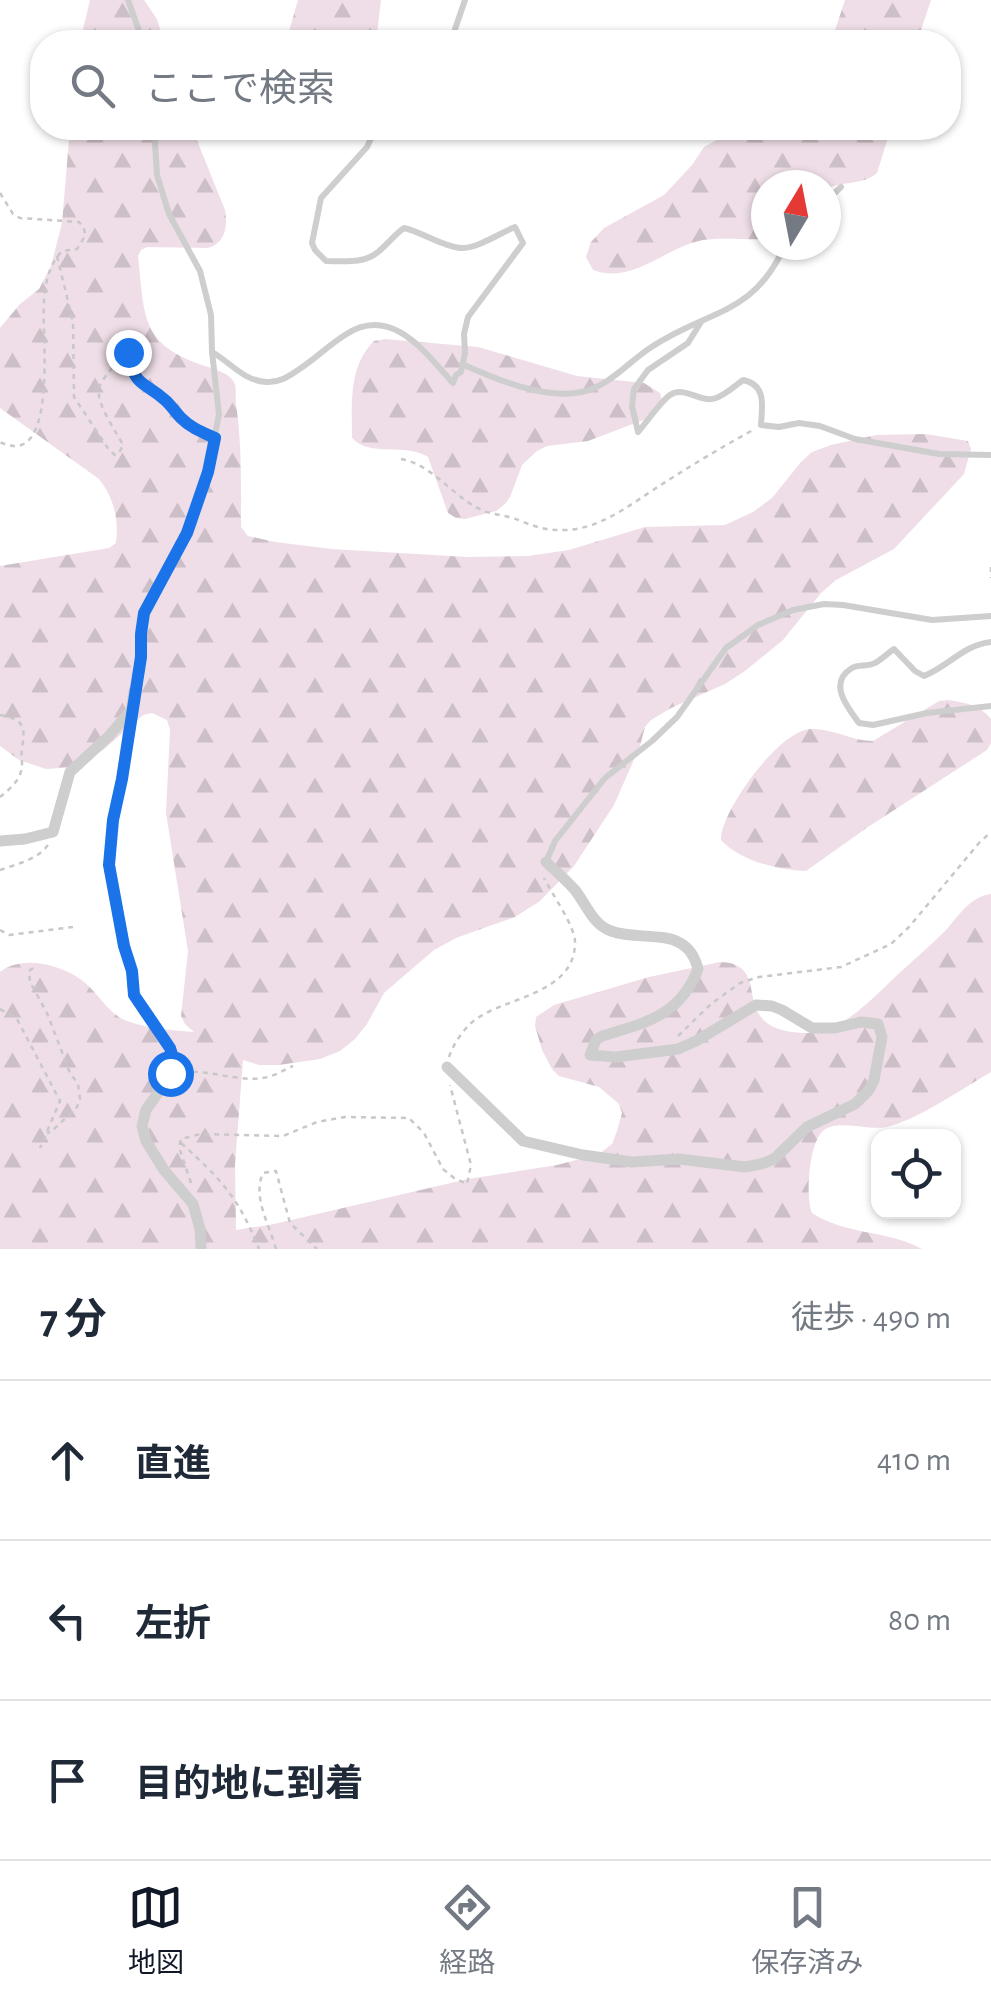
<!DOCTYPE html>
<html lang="ja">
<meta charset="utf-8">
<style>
body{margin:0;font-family:"Alegreya Sans","Noto Sans JP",sans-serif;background:#f6f6f7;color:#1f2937}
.controls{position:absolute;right:30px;bottom:30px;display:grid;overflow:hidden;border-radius:20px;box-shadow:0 2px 8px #0004}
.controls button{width:90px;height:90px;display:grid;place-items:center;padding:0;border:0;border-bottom:2px solid #e0e1e3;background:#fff;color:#1f2937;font:50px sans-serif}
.compass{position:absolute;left:751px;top:170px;width:90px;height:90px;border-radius:50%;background:#fff;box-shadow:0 2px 8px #0004;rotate:10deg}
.stop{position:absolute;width:30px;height:30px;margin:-22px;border:8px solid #1a73e8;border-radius:50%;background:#fff}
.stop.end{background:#1a73e8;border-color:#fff;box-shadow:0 2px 10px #0008}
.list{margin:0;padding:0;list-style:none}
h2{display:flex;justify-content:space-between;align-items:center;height:130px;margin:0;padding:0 40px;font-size:42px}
h2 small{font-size:32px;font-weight:400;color:#747a83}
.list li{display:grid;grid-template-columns:65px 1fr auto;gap:30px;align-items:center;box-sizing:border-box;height:160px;padding:0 40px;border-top:2px solid #e0e1e3}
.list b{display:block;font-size:38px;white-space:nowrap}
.list em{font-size:32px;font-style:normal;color:#747a83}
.icon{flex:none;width:55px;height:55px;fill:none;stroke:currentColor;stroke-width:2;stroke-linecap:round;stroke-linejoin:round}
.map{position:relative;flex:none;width:991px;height:1249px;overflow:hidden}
.search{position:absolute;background:#fff;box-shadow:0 2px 8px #0004;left:30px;right:30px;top:30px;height:110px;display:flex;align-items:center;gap:25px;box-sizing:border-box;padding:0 35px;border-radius:40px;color:#747a83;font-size:38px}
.sheet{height:610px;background:#fff}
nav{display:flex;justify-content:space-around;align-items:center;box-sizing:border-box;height:140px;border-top:2px solid #e0e1e3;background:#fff;font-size:28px;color:#747a83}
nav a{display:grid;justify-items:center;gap:5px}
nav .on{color:#111827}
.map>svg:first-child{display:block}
.forest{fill:url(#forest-firs)}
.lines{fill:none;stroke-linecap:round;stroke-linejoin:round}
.path{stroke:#c8c8c8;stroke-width:2.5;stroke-dasharray:5 5;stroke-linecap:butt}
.service{stroke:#cecece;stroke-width:6}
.minor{stroke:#cecece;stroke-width:11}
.route{stroke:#1a73e8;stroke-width:12}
</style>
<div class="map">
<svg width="991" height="1249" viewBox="0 0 991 1249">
<defs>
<pattern id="forest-firs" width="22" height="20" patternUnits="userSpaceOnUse" patternTransform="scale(2.5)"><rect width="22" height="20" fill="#efdee7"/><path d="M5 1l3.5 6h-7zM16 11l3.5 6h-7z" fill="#cdbfc7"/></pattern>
</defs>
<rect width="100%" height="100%" fill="#fff"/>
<!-- forest -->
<path class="forest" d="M90,0H144L157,19L164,42H80Z
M298,0H381L376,42H286Z
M845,0H931L917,42H831Z
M70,128H192L225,210C228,227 225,243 208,248L147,247L141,250L138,256C145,319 140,345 208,367C216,370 229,373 234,382C237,388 235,398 236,404C242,445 241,486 241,527L248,536L275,542L332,549L467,557L528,556L569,550L645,527L725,525L753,512L772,498L801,462L812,452L831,445L876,435L926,434L968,441L971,449L964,474L894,549L836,580L821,593L783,640L745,671L725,684L671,708L651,720L645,727L640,746L614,805L574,866L540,901L515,917L456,938L434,950L384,993L367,1024L355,1039L340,1051L320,1059L279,1065H259L243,1060L235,1165L236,1230L274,1224L468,1179L557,1165L599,1154L612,1144L617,1131L622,1113L619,1104L599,1087L559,1076L552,1069L542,1050L535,1026L536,1017L554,1005L649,977L720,962C764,963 742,1004 767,1023C778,1032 798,1033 811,1033C845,1032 881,989 905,968C918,956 932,944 945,931C959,916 969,897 991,894V1072C963,1088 916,1121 886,1127C869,1131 838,1119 824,1130C809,1141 805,1197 812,1213C845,1235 888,1230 922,1249H0V972C21,955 59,964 80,979C95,989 104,1007 119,1017C134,1027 176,1031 194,1032L185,1024L181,1016L188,951L166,813L170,730L167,720L152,713L143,715L103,750L74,767L46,769L19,760L0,746V566L109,548L116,543C119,519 114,498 99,479L0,408V328L20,304L39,289L51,266L62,223Z
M738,128H891L877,173C864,185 842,181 826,189V185H766V239C746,240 723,237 703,240C665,247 633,285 593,270L586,257L591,242L604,228L664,195L692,165L704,147Z
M385,339L478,347L577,376L644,383L660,393L662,400L654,416L588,441L547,446L537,451L522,465L510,497L505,504L496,511L465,519L456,518L448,513L428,457C405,442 370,458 352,438C352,404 348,367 374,341Z
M948,700C966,703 979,704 991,719V743L987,750L868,827L806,871C778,870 740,861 721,840C720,812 780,729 811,729C832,728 852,741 873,741L939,701Z"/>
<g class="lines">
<!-- path -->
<path class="path" d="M0,193L13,214L20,218L79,222L84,228L85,236L77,249L62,251C49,265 45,283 44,302C41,328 60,472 0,442
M57,256L73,322L74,397L109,450L115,455L119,453L123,445C116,431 93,400 100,385C106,373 118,363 125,351L129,352L132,370L137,379L165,400L190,427L206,434
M401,459C434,465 453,498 484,511C496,515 509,516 521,521C536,527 548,531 565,530C603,529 636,500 667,481C695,463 724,446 753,430
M991,567V578
M0,715C23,719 26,726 22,748C21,755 22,758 22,764C22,779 11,788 0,797
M0,870C17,864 40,859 49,843
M0,930L9,935L73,927
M33,968L29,971L30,982L47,1013L70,1073L78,1084L80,1099L77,1107L51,1132L47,1133
M0,1009L17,1019L60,1101L40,1148
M678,1036L711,1004L740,983L759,977L841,967L891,944L909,927L979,843L991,832
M449,1057C453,1045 461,1033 470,1024C500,996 576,997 575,941C574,925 552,894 544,878
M183,1072C210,1069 246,1085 271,1076C278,1074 285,1069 293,1066
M181,1143C221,1179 239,1198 259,1249
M191,1183L179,1147L181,1139L200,1134L283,1136L317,1122L345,1117L409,1118L424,1133L443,1169L454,1178L467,1184L471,1165L450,1085
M276,1249C270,1226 252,1197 263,1173L276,1171L290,1223L317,1249"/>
<!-- service -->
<path class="service" d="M128,0L143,42
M448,42L453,35L465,0
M826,201L841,187
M701,322L688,343L648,370L634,389L632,406L638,432C647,422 660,402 670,395C685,385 701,404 716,398C725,395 735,386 743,380C767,385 762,406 761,425L779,427L799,423L820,426L855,439L939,454L991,455
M212,352C230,362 244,381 266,382C280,383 289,376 301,368C316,358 329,345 345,335C391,304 425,352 453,383L456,375L461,372L465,353L464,334L468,317L523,243L515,227C500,233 477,249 460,248C441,246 422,232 404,228C394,235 387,245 378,252C364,264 344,261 326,261L315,250L312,243L321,198L367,147L376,128
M462,364C495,379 545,400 582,392C610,386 630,360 653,346C709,309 754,316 785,245
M991,642C963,645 949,666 924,676L915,671L894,649C888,653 881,660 875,663C868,667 858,664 852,668C827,683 848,708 859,723L873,725L927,713L991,706
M134,691L141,657V635L144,613L187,533L208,471L219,414L212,352L211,315L200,271L169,214L157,175L154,128
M547,860L555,841L605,778L652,741L677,717L726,648L758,625L793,610L824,604L843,605L932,620L991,616"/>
<!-- minor -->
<path class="minor" d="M134,691L122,779L113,820L109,865L124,946L132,971L134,995L170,1048L173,1058L169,1077L146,1110L142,1126L146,1141L164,1170L193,1204L200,1229L201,1249
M0,841L25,839L53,832L70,772L109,736L132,709
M447,1067L523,1141L583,1155L632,1162L679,1159L745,1167L761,1164L774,1159L807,1127L855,1104L869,1090L874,1080L882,1037L878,1024L861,1022L835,1028H812L782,1010L772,1006L756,1005L696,1041L678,1049L616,1057L590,1055L596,1040L602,1036C645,1023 680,1016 698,969C687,924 645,943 611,931C593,925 586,904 575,890C566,880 556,871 546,862"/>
</g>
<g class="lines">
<!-- route -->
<path class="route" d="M128,352C136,389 141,379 165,400C171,405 175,412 181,418C191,428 202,432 215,438L208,472L187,533L144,613L141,634V657L122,779L113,820L109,865L124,946L132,971L134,995L170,1048L173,1058L170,1073"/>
</g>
</svg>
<div class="controls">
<button><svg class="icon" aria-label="locate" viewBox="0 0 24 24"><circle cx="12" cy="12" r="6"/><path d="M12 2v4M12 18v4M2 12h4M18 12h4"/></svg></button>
</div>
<svg class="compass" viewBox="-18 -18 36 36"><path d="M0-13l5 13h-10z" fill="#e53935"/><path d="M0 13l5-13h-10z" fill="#747a83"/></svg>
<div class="stop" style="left:170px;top:1073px"></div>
<div class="stop end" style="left:128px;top:352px"></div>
<div class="search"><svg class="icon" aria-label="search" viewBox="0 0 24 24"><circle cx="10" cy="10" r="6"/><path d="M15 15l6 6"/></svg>ここで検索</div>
</div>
<section class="sheet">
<h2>7 分<small>徒歩 · 490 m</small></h2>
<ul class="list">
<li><svg class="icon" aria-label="ahead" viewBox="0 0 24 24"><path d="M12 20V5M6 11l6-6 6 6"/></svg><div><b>直進</b></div><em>410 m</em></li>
<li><svg class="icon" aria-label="left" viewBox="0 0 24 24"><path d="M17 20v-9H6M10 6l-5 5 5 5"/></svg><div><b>左折</b></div><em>80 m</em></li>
<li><svg class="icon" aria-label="arrive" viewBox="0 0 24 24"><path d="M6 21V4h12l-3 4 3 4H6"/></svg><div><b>目的地に到着</b></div></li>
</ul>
</section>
<nav>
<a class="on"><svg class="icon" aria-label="map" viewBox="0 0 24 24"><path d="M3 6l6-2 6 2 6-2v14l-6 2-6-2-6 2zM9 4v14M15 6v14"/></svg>地図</a>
<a><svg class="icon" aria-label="directions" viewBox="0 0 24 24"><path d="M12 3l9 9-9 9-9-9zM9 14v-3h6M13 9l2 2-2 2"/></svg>経路</a>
<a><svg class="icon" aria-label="saved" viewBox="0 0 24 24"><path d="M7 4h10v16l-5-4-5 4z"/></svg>保存済み</a>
</nav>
